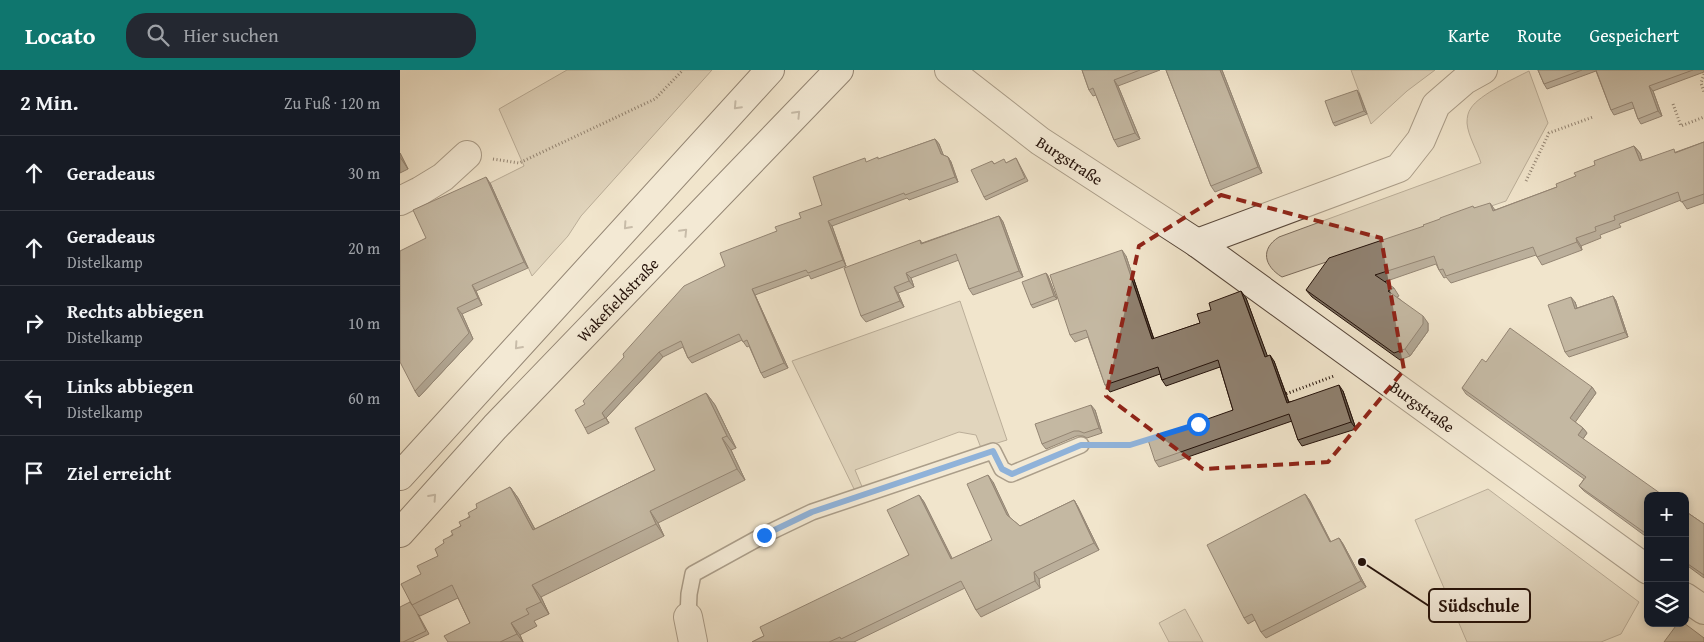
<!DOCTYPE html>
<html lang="de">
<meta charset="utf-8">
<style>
body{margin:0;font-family:"Gentium Book Plus",serif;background:#242831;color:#f1f3f6}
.controls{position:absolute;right:15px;bottom:15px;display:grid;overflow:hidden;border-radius:10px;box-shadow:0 2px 8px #0003}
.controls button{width:45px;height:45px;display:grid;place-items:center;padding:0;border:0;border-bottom:1px solid #363941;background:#171b24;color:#f1f3f6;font:25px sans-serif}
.stop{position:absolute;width:15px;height:15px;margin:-11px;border:4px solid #1a73e8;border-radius:50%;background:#fff}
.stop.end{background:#1a73e8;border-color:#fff;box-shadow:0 1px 5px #0008}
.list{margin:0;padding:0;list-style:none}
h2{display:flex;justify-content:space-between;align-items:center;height:65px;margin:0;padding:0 20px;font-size:21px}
h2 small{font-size:16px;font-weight:400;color:#9ea1a6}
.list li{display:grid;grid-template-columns:32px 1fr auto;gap:15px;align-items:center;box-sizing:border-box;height:75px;padding:0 20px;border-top:1px solid #363941}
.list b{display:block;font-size:19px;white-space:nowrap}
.list p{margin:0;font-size:16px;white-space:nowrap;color:#9ea1a6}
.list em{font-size:16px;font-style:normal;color:#9ea1a6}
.icon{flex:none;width:28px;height:28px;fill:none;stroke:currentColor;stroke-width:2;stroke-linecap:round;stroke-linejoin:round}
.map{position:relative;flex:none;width:1304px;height:572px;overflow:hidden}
header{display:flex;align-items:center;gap:30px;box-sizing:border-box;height:70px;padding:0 25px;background:#0f766e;color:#fff}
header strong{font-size:24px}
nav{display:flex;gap:28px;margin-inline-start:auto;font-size:18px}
.search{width:350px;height:45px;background:#242831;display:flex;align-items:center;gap:12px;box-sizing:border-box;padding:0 18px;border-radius:20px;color:#9ea1a6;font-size:19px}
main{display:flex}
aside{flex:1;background:#171b24}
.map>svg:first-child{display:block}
.green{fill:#cec1ab;stroke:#7a6a5a}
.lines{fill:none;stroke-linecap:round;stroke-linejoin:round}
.lane-casing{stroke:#58473a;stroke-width:18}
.street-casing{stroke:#58473a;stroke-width:30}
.secondary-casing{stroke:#25120a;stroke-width:30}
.path{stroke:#25120a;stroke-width:3;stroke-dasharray:1 2.5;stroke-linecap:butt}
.lane{stroke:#f6eede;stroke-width:15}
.street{stroke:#f6eede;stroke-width:28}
.secondary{stroke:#f6eede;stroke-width:28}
.wall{fill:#7b6e5f;stroke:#25120a}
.shaded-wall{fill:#645a4e;stroke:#25120a}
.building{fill:#8f806f;stroke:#25120a}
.oneway{stroke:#988b7f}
.route{stroke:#1a73e8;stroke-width:6}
.marked{fill:none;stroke:#8f2418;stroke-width:4;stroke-dasharray:10 6;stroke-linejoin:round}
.labels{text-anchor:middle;stroke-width:4.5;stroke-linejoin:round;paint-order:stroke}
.street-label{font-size:16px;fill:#25120a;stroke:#f6eede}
.leader{fill:none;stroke:#25120a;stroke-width:2}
.callout-dot{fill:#25120a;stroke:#f6eede;stroke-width:2}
.callout{fill:#f6eede;stroke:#25120a;stroke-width:2}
.callout-label{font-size:18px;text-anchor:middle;font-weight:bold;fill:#25120a}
</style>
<header>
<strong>Locato</strong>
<div class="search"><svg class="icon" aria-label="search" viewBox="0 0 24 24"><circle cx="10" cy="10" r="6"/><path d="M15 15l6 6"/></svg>Hier suchen</div>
<nav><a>Karte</a><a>Route</a><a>Gespeichert</a></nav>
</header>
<main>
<aside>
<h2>2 Min.<small>Zu Fuß · 120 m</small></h2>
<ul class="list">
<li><svg class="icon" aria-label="ahead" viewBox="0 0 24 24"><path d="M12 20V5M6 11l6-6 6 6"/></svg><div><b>Geradeaus</b></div><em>30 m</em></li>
<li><svg class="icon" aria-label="ahead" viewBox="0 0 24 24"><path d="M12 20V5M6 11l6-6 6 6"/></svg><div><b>Geradeaus</b><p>Distelkamp</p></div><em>20 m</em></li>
<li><svg class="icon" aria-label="right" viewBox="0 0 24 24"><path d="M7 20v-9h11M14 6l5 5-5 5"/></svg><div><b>Rechts abbiegen</b><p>Distelkamp</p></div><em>10 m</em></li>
<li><svg class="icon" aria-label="left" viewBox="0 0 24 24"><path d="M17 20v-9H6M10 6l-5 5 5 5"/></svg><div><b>Links abbiegen</b><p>Distelkamp</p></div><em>60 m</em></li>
<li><svg class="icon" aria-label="arrive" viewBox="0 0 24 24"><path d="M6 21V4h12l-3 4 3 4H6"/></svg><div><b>Ziel erreicht</b></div></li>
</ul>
</aside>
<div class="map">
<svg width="1304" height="572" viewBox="0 0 1304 572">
<rect width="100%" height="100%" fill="#f1e5cc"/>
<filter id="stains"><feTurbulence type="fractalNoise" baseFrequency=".004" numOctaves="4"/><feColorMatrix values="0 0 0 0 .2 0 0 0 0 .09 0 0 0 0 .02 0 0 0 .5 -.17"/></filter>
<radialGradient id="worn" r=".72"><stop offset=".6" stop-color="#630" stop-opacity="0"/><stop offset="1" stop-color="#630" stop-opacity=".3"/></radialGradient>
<!-- green -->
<path class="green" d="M167,0H312L181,146L168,166L132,206L90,113L124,96L99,39Z
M951,0H1035L1007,21L971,54Z
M1129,1L1148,53L1106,131L882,207C864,196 860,179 879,167L1081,93C1077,80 1068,66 1067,53C1067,47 1068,42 1071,38C1079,25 1115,8 1129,1Z
M560,231L607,370L581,378L576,365L559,362L455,400L463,419L455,421L392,291Z
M1088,419L1239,532L1221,564L1201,572H1067L1015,450Z
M785,539L803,572H769L759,553Z"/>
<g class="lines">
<defs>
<path id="lane" d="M288,547L289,524L293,504L364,465L412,442L593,381L602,399L611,404L681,375"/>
<g id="street">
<path id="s1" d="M549,0L640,71L797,173L1248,500"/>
<path d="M0,131L20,121L43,107L67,85"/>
<path d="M797,173L999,98L1021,70L1036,35L1065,10L1083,0"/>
<path d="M1285,527L1304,540"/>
<path d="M288,547L293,572"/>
</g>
<g id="secondary">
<path d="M0,406L370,0"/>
<path id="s2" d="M0,463L95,357L439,0"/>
</g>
</defs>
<!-- lane casing -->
<use href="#lane" class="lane-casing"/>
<!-- street casing -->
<use href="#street" class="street-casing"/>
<!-- secondary casing -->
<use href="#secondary" class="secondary-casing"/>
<!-- path -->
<path class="path" d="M1304,4L1301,13L1304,22
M1273,34L1281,56L1304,47
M93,89L119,93L255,29L283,0
M1126,111L1149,63L1193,47
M883,325L934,306
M702,375H730L754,368"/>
<!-- lane -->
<use href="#lane" class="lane"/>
<!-- street -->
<use href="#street" class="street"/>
<!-- secondary -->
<use href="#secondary" class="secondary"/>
</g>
<!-- wall -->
<path class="wall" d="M682,0H760L718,16L740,69L718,77L714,70L696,25L693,26L689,20Z
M766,0H822L862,103L815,122L811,116Z
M1138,0H1304V2L1253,21L1262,46L1241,54L1238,49L1234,38L1214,45L1211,40L1196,1L1147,19L1144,14Z
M959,23L967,44L935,56L933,53Z
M535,69L539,74L543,85L548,87L551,92L558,112L509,130L507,128L432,156L446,196L411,209L409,205L355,225L388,298L364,308L361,303L349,276L347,277L342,270L292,293L288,288L283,277L263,287L206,348L209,353L188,364L185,358V334L325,196L377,161L401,148L422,135L479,89Z
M1304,72V133L1287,139L1281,130L1219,154L1221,157L1200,165L1201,168L1181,176L1182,180L1142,195L1136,185L1051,213L1046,207L1044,208L1039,200L1036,194L984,212L994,218L999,226L997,227L1028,253V261L1010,286L1000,290L912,227L906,220L1024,156L1074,138L1095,140L1157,117L1195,95L1234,76L1240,83L1242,90L1276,82Z
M0,83L8,99L0,103Z
M616,88L628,111L586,130L584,127L592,91L594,94L606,93Z
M90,113L128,198L76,221L82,235L62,244L73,269L19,327L15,321L26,168Z
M599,146L603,152L623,207L573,225L569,219L559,190L511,208L514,217L498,223L504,237L466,252L461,246L520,170L522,173Z
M726,186L754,269L800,253L846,228L867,286L874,291L889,332L943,321L956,359L902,376L898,370L892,351L759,397L755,391L833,340L820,297L766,316L762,310L760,304L710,322L705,315L688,267L675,272L670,265Z
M646,203L648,206L657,229L633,238L631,235Z
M1213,226L1216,231L1228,267L1169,287L1165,282L1175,232L1177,238Z
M1086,292L1192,317L1196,323L1175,352L1183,358L1187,363L1183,369L1248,426V468L1184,421L1179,416L1184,409L1066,324L1062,318Z
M306,323L315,335L336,378L331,380L345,410L258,453L264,466L141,527L149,544L134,551L137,556L120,565L123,572H48L70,553L58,528L20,546L18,544L29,564L12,572H0L10,532L21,504L38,486L44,473L77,438L110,417L118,428L135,459L255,400Z
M695,340L702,363L687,368L683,366H677L646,379L642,374Z
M593,412L609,447L620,456L674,430L678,437L699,480L639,509L640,518L581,547L576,540L565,518L454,572H352L364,566L509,485L519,425L524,432L552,489L592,470Z
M905,424L910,431L931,472L939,468L943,474L966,517L866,568L861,562L855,550L848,554L844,548Z
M1285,441L1304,454V508L1285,494Z"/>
<!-- shaded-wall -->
<path class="shaded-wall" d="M820,0H822L862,103L858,97Z
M714,10L718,16L740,69L735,63Z
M1249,16L1253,21L1262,46L1258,41Z
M957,20L959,23L967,44L964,41Z
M535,69L539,74L545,89L541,84Z
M1234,76L1240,83L1245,98L1240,91Z
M0,83L8,99L0,87Z
M548,87L551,92L558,112L555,107Z
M86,107L90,113L128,198L124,192Z
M1090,133L1095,140L1098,149L1093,141Z
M599,146L603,152L623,207L619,201Z
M428,151L432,156L446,196L443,190Z
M1176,168L1181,176L1182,180L1177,172Z
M722,180L726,186L756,276L752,269Z
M506,203L511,208L514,217L509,211Z
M646,203L648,206L657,229L654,226Z
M72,215L76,221L82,235L78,228Z
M494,217L498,223L504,237L500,231Z
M352,219L355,225L388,298L384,293Z
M841,221L846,228L870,293L865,287Z
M1213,226L1216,231L1228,267L1225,262Z
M1171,227L1175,232L1179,244L1175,239Z
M57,238L62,244L73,269L19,327L15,321Z
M1023,246L1028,253V261L1010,286L1005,279Z
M259,282L263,287L206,348L209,353L202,343Z
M870,285L874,291L891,339L887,333Z
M939,315L943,321L956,359L951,352Z
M1192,317L1196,323L1174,354L1170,348Z
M306,323L315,335L336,378L327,366Z
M691,335L695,340L702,363L699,358Z
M1183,358L1187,363L1182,370L1178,365Z
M322,368L331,380L345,410L337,399Z
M588,405L593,412L612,452L607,445Z
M110,417L118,428L141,471L133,460Z
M905,424L910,431L934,479L930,472Z
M519,425L524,432L556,496L551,489Z
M674,430L678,437L699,480L694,473Z
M250,441L258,453L264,466L256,454Z
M939,468L943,474L966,517L961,511Z
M634,502L639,509L640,518L635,511Z
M132,515L141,527L149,544L141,532Z
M111,553L120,565L123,572L117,564Z"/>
<!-- building -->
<path class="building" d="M682,0H740L714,10L735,63L714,70L693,18L689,20Z
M766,0H820L858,97L811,116Z
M1138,0H1182L1144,14Z
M1196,0H1293L1249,16L1258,41L1238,49L1232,32L1211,40Z
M957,20L964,41L933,53L925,31Z
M535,69L541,84L548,87L555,107L505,125L504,123L428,151L443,190L408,203L406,200L352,219L384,293L361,303L347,270L343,272L339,264L288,288L281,271L259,282L202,343L205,348L185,358L175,340L185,334L183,331L224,287L223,284L284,216L325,196L320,183L377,161L375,157L401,148L399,143L422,135L413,107L465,88L466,92L478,87V89Z
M1304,72V124L1281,132L1278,122L1214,146L1215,150L1195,157L1196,161L1176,168L1177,172L1137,187L1133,177L1046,206L1043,199L1039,200L1034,186L975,205L994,218L988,221L1023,246V254L1005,279L994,283L906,220L929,188L1024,156L1023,155L1040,149V148L1073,136L1074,138L1090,133L1093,141L1157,117L1156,114L1176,106L1174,103L1195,95L1194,91L1234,76L1240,91L1274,79L1275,83Z
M616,88L625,108L584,127L571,100L592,91L594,94L604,89L606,93Z
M86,107L124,192L72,215L78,228L57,238L69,263L15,321L0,292V181L26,168L13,140Z
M599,146L619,201L569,219L556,184L506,203L509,211L494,217L500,231L461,246L444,198L520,170L521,174Z
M722,180L752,269L800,253L797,244L811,240L809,233L841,221L865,287L870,285L887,333L939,315L951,352L898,370L889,344L755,391L748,370L833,340L818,290L762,310L758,297L705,315L686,260L670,265L650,205Z
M646,203L654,226L631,235L622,212Z
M1213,226L1225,262L1165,282L1148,235L1171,227L1175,239Z
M1110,258L1192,317L1170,348L1183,358L1178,365L1264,426H1248V465L1179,416L1186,407L1062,318L1082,289L1086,292Z
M306,323L327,366L322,368L337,399L250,441L256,454L132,515L141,532L126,539L129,544L111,553L117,564L100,572H48L44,566L70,553L52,515L12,535L1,514L21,504L17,496L38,486L35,479L44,473L43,470L53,465L51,461L61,456L59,452L70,447L68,443L77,438L76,434L110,417L133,460L255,400L235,358Z
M691,335L699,358L684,363L679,361H674L642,374L635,354Z
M588,405L607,445L620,456L674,430L694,473L634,502L635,511L576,540L561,511L441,569L440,567L429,572H352L364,566L360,557L509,485L487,440L519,425L551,489L592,470L567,414Z
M905,424L930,472L939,468L961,511L861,562L852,544L844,548L807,475Z
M1285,441L1304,454V505L1285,492Z
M10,532L16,541L26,561L3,572H0V537Z
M1278,553H1284L1304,568V572H1264Z"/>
<!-- one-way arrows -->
<defs><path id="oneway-chevron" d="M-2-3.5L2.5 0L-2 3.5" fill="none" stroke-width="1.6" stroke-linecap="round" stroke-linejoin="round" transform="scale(1.25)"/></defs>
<g class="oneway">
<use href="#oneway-chevron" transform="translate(337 36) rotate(133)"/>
<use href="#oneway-chevron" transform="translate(397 44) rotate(-46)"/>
<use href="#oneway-chevron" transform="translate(227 156) rotate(132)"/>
<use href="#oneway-chevron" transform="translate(284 162) rotate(-46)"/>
<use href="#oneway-chevron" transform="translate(118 276) rotate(132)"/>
<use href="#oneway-chevron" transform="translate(33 427) rotate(-48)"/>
</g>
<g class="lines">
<!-- route -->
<path class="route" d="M364,465L412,442L593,381L602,399L612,404L681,375H730L798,354"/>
</g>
<!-- marked area -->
<path d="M0 0H1304V572H0ZM821,125L981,168L1004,300L928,392L803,399L706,326L739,176Z" fill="#f1e5cc" fill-opacity=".55" fill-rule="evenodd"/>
<path class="marked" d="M821,125L981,168L1004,300L928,392L803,399L706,326L739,176Z"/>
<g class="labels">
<!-- street labels -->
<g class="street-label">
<text dy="6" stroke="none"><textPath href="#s1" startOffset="151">Burgstraße</textPath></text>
<text dy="6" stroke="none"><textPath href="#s2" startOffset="319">Wakefieldstraße</textPath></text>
<text dy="6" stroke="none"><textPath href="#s1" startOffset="581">Burgstraße</textPath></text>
</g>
</g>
<!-- callouts -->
<path class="leader" d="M962 492L1029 536"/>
<circle class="callout-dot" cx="962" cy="492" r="5"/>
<rect class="callout" x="1029" y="519" width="101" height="33" rx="5"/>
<g class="callout-label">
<text x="1079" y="542">Südschule</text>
</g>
<rect width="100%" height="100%" filter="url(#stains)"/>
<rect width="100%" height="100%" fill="url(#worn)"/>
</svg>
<div class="controls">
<button>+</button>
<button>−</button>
<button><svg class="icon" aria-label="layers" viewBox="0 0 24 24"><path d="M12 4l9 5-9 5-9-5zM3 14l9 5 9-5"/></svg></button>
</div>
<div class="stop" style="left:798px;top:354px"></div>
<div class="stop end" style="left:364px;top:465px"></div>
</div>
</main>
